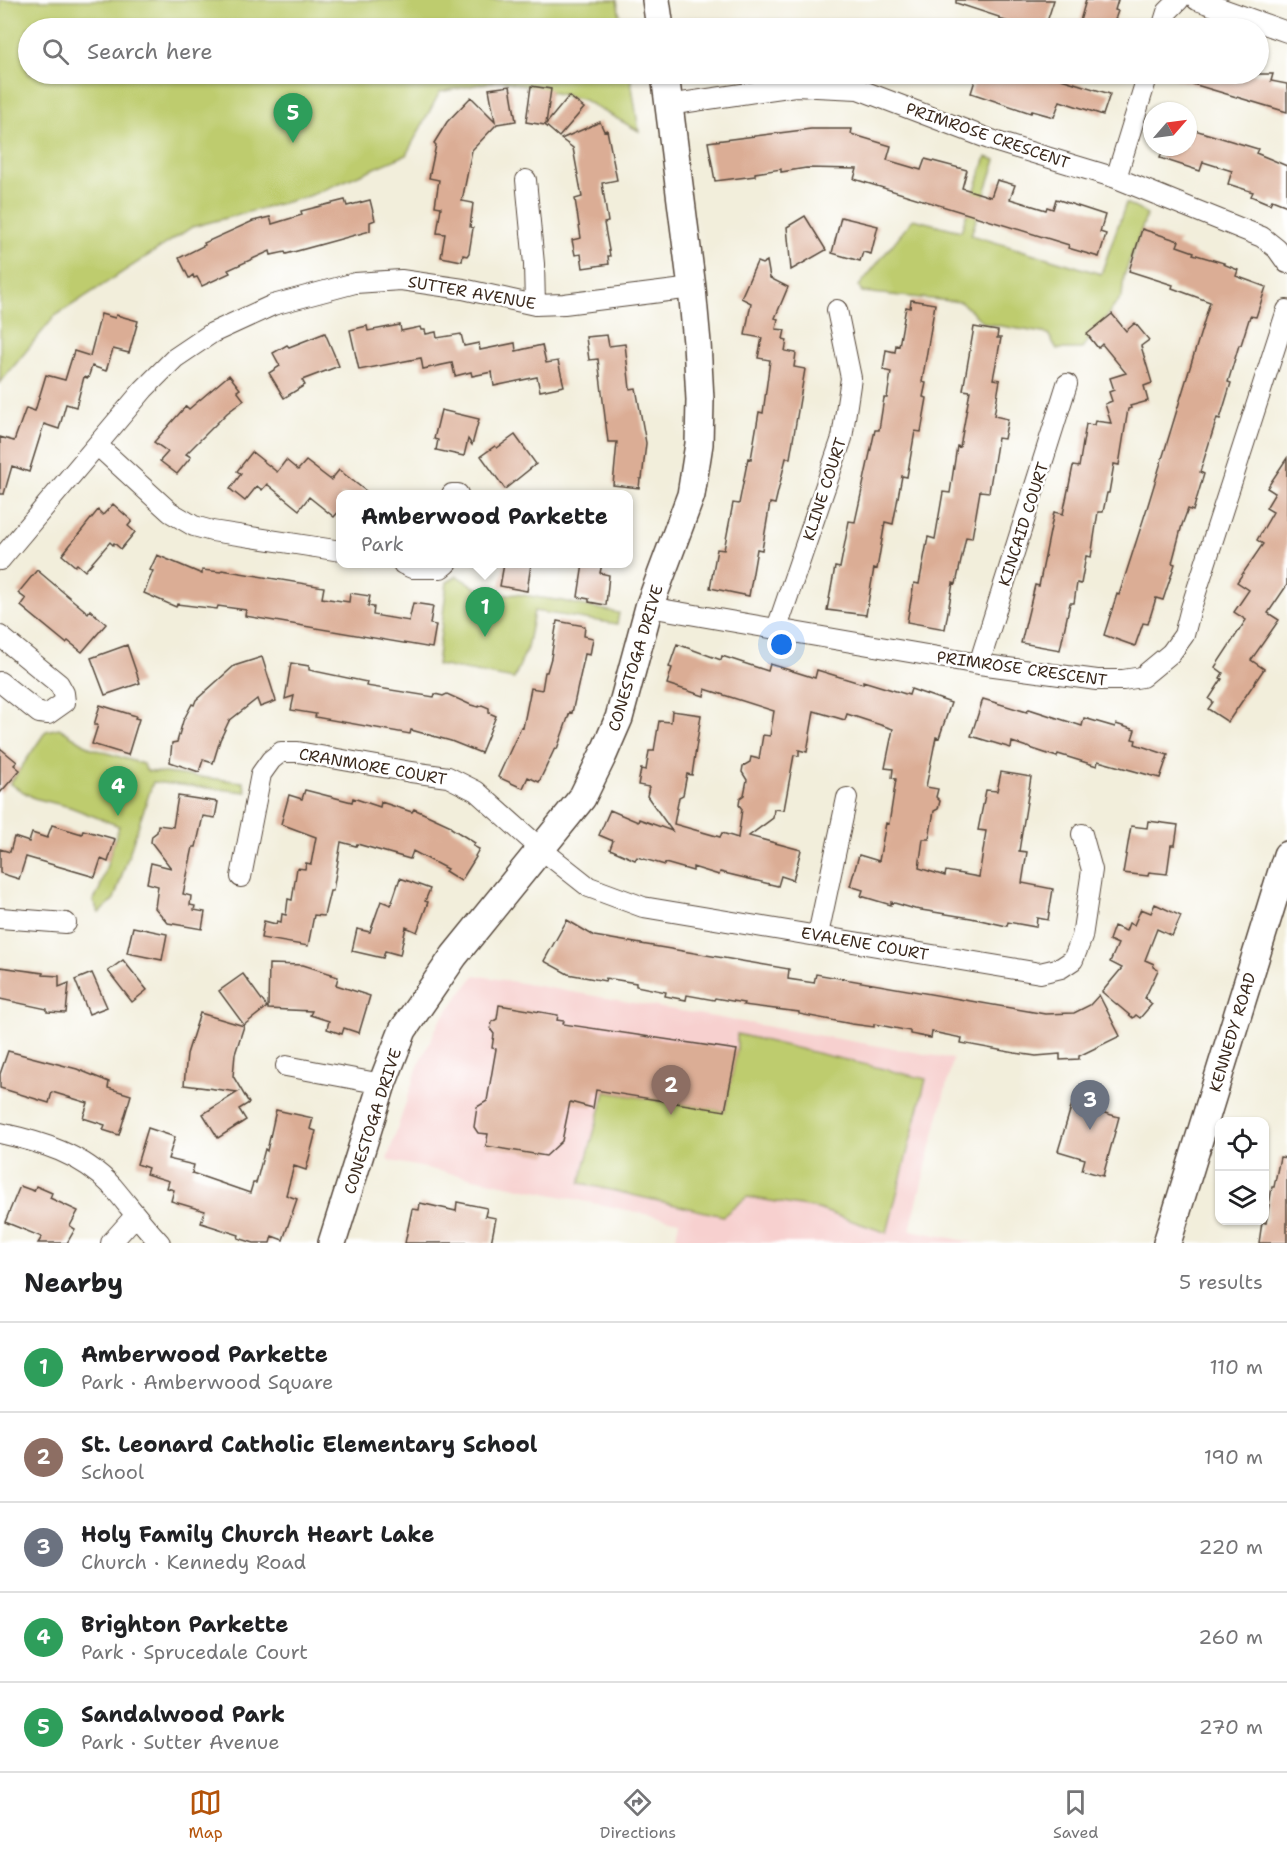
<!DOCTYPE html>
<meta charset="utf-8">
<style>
body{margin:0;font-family:"Shantell Sans",sans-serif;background:#f6f6f6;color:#202124}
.controls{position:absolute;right:18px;bottom:18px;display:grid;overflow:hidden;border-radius:12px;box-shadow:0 2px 4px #0004}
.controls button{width:54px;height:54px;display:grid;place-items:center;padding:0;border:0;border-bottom:2px solid #e0e0e0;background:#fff;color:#202124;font:30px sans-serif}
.compass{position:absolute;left:1143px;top:102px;width:54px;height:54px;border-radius:50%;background:#fff;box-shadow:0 2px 4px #0004;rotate:62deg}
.you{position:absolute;left:782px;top:645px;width:21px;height:21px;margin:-15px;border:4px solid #fff;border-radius:50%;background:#1a73e8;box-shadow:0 0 0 9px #1a73e833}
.badge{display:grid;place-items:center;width:39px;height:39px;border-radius:50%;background:#b45309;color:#fff;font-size:20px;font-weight:700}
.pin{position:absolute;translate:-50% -50px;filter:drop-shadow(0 2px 3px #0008)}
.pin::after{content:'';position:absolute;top:32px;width:21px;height:18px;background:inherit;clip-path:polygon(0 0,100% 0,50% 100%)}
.popup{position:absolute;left:336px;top:490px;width:297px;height:78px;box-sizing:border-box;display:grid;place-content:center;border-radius:12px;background:#fff;filter:drop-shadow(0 2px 4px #0005);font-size:20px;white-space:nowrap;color:#757577}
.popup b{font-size:22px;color:#202124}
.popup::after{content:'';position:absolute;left:50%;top:100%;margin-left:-12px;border:12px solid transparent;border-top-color:#fff}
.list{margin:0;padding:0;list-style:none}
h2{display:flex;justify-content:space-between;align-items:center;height:78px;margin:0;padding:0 24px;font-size:26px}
h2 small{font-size:20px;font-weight:400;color:#757577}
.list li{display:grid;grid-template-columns:39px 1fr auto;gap:18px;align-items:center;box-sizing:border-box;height:90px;padding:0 24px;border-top:2px solid #e0e0e0}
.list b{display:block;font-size:22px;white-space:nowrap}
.list p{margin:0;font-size:20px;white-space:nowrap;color:#757577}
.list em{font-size:20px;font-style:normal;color:#757577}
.icon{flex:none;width:33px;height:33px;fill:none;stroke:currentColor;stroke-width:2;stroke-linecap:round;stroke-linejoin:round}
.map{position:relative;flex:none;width:1287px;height:1243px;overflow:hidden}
.search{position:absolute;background:#fff;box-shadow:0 2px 4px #0004;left:18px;right:18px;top:18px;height:66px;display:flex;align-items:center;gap:15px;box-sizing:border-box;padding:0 21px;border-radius:33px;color:#757577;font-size:22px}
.sheet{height:528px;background:#fff}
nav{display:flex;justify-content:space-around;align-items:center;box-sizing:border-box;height:84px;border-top:2px solid #e0e0e0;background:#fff;font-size:16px;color:#757577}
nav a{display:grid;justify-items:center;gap:3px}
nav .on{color:#b45309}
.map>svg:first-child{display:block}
.built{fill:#f7d0cf}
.green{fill:#becc6e;stroke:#7c7b46;stroke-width:1.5}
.building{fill:#dbad95}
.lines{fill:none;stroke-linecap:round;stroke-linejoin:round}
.street-casing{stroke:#56473a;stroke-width:22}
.secondary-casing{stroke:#56473a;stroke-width:30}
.street{stroke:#fff;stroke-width:20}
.secondary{stroke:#fff;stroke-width:27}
.labels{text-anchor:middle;stroke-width:5;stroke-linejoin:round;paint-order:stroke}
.street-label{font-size:16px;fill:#3b2a1e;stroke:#fff}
</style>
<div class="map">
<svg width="1287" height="1243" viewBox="0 0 1287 1243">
<rect width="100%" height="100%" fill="#fff"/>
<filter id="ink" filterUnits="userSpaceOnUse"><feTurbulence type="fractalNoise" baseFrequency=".0167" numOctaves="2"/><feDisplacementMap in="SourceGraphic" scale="12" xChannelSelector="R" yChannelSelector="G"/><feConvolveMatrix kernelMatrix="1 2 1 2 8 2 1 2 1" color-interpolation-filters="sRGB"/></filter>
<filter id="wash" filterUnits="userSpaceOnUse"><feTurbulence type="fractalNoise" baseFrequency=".008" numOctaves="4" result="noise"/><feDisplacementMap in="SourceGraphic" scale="24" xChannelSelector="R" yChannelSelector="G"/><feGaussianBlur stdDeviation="1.35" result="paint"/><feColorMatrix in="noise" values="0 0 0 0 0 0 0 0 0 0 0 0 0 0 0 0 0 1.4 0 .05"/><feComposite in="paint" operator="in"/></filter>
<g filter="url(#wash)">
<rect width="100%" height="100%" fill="#f2eedb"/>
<!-- built -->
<path class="built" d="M475,975L953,1059L910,1230L976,1243H675L679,1221L387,1160L417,1069L439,1022Z"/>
<!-- green -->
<path class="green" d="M0,0H617L622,28H28V74H630L639,131L584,100L501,80L440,92L406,155L309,196L192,227L55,316L0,383Z
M986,157L996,160L971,235L1101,274L1126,203L1147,214L1124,276L1122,296L1082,349H1057L1048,334L984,323L961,302L862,292L859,286L913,219L961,231Z
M457,576L491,597L516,594L562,601L619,613L617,624L534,611L527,648L514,679L437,665L447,582Z
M59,728L91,748L143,764L147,771L243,782L247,792L153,782L114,899L99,913L93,901L99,891L119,826L70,807L34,798L10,784L46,731Z
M737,1034L926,1079L887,1233L818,1209L747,1197L723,1216L580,1183L605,1092L725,1111L737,1050Z"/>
<g id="blocks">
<!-- building -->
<path class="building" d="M956,0H1054L1045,28H1030L999,19V17L956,3Z
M1086,0H1118L1115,10L1118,11L1112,28H1078Z
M977,74H1045L1110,94L1103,115L1060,101L1054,117L1032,111L1031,113L971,93Z
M1169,74H1273L1271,81L1287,84V112L1169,77Z
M510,86L516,121L497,124L472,150L462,201L473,203L470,227L473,228L469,253L467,256L463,255L462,261L441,257L445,234L437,233L441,207L435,206L439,180L429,178L436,145L434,143L447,122L471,97L495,121L489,89Z
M531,86L551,89L546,124L569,96L584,108L559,137L545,125L526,122Z
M600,122L604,131L607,130L617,180L602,183L608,222L604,223L610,256H608L609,264L583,268L581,254L575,255L572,240L581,238L575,199L582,197L573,148L561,139Z
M1188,128L1258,149L1256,153L1287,166V206L1272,200L1270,204L1251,196L1253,192L1228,184L1232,171L1203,162L1200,171L1160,158L1164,147H1188Z
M811,129H852L851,134L891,146L887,160L921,170L925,159L967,170L962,188L991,197L997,180L1015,185L1010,199L1046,210L1047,207L1053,209L1056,199L1105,215L1100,232L1106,234L1099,257L1068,248L1069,245L854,179L857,169L806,168L781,172V169L755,173V176L715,181L708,142Z
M345,200L347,206L370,200L375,220L370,222V231L286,254L285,252L271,255L270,251L228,270L230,273L202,286L197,277L194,278L193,275L189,278L179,258L205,245L204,243L253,221L270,217L272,224L302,215L301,211Z
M805,216L826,250L791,270L787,227Z
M841,217L878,226L871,254L863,252L860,261L832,253Z
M1142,229L1179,241L1177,246L1194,252L1193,254L1224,263L1223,264L1238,270L1236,276L1266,287L1256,317L1250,316L1241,345H1239L1228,382L1231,383L1220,419L1217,418L1200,472L1204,474L1193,511L1188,509L1182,525L1172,563L1175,564L1163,600L1156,598L1148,624L1143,623L1135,646L1104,635L1117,594L1119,595L1148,505L1210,302L1172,288L1173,285L1129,271Z
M767,261L770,278L788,287L775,318L778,319L776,329L785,330L783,339L787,340L785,351L796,353L794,367L805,369L790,458H786L775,504L770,503L762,550L757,549L749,596L710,588L717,549L724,550L733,503L739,504L748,458L751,459L759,412L763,413L770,360L758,358L762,338L745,335L751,303L741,298L757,262L762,264Z
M911,300L935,304L922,382L926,383L923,397L927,398L921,432L915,431L907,477L902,476L893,524L885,522L877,569L874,568L866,615L827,610L835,567L840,568L849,521L855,522L875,430H879L884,398H887L891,372L883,370L886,350L895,352L896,345L899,346L906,307L910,308Z
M101,314L115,318L116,315L138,321L129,353L113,349L106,371L92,366L88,378L84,377L76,407L66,404L59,429L44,424L29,472L12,466L4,494H0V437L14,441L26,408L35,411L46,375L65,380L74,351L90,356Z
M1112,314L1126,331L1135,323L1149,340L1141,346L1152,383L1144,386L1148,401L1130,406L1131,408L1128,409L1119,465L1114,464L1109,493H1107L1103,512H1098L1091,557L1086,556L1081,584L1077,583L1074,603H1070L1060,650L1021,643L1035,585L1039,586L1054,512L1063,514L1073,466L1079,467L1086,424L1094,425L1095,421L1111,423L1105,404L1112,401L1109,392L1114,390L1110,378L1126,373L1102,344L1098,348L1087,334Z
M400,325L401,331L420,327L421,330H425L426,334L436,332L437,338L461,334L464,346L479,343L480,350L515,343L516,351L542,345L546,363L558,361L564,386L540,391L537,377L494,386L492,372L472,376L471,372L455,376L452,363L423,369L421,358L359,370L350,330L367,326L368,331Z
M974,327L998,331L997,338H1001L993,379L1000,380L994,416L1008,419L1004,439L998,438L989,492L980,491L972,538L966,537L956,584L953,583L945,629L907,622L914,583L919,584L928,537L935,539L943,492L950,493L957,446L960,447L970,391L963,390Z
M325,333L339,366L302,380L305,385L284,398L269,373L280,366L273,353L287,345L289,347Z
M607,335L609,346L625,344L630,389L636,388L646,443L642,479H640L639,488L613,485L617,442H608L598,359L589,360L586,337Z
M229,375L240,389L237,391L244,400L227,413L186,454L191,457L177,474L160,461L168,452L154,442L186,406L189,409Z
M441,410L479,419L472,445L468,439L464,456L436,450L438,440L434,439Z
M515,435L536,464L505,489L481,456L495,446L497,448Z
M252,452L277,472L286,460L298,470L306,461L331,480L339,470L371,495H341V509L334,517L309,497L299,510L267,484L262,490L257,486L245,501L230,489L241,474L237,471Z
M1287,458V585L1268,613L1279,620L1251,660L1264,669L1228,722L1208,709L1213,702L1209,699L1222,679L1220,678L1223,673L1215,667L1246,620L1234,612L1249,590L1237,582L1263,544L1257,540L1273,512L1266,508L1275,493L1267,488Z
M113,504L132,521L128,526L135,532L121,549L114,543L113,545L110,542L85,571L77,564L75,566L62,555L98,510L103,515Z
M157,555L202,574V570L221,572L222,570L324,587L322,598L349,602L350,593L370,596L368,606L374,607L373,615L409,621L413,603L433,606L430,624L436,625L432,648L245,616L246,610L218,606L217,609L177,604L176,607L144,593L153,571L150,570Z
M504,564H531L527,591L500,586Z
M583,564H602L600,573L609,575L606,605L589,602V599L578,597Z
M37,570L88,613L90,610L106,624L82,652L68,641L66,643L21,606L26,599L18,593Z
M557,621L585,626L584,636L593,638L590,655L585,654L572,713L570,712L557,749L555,748L539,782L528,777L523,788L520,787L498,777L521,727L523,728L531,688L542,690L545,672H547L551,658Z
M677,644L721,660L722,656L768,671L770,664L815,678L817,670L863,684V681L909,695L911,689L951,703L939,738L936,737L926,787L938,789L936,797L940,801L938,809L934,811L929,839H923L919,868L945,876L946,871L979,877L986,831L978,830L986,790L997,791L1001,772L1031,777L1019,851L1027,852L1022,883L1053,889L1048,920L1037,918L1036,927L1008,922L1007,926L971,918L915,909L891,902V905L861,896L863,890L850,886L859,855L879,861L886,823L889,824L896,779L892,778L893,769L885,768L893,729L847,714L845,720L814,711L807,752L799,750V756L794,755L784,810L774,809L773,818L749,836L801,850L793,880L781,876L778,886L720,872L719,875L693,867V871L665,863V865L637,857L635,860L610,849L613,841L599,835L610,810L638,822L639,819L672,831L647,796L649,787L638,785L641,769L646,770L649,751H654L659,721L671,722L672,711L701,715L692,775L687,774L683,795L679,797L674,824L720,837L722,833L738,838L742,809L739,805L740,798L744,795L747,780L742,772L743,766L750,762L751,757L759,759L763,735L770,736L774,711L705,689L704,696L667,684L672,668L669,667Z
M127,645L140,683L105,695L91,658Z
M262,657L276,701L260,707L257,699L229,721L220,740L213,763L203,760L199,772L170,762L172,743L177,742L183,721L192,704L194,705L196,700L234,666Z
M291,663L309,666V670L367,682L366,686L434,697L435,694L443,696L447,694L471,705L478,707L482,705L489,708V713L496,716L481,753L451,741L411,730L410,734L315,717L316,714L291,710L294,696L285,699Z
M983,699L1027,712L1029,709L1082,726L1084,718L1115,727L1116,724L1135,730L1132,739L1136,740L1135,744L1168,755L1160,778L1098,761L1097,766L1058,754L1057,757L1012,742L1011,748L971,736Z
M100,705L136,716L135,718L139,719L128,755L92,744L98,725H94Z
M0,748L17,762L14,765L20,770L0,793Z
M305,790L352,802L353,798L380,807L381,802L412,812L414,809L451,826V828L475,843L473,846L479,849L475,856L476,857L461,881L445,871L447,869L413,851L410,859L357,844L356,846L341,842L333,891H330L324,916L314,915L308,946L261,938L264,921L276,924L277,921L281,922L282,914L286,915L288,899L292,900L297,868L305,869L306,863L311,864L316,837L281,824L289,795L302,799Z
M178,796L218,802L215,818L203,816L196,847H193L183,894L191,896L190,905L195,906L194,910L205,912L202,929L168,923L155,908L158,886L147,883L151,863L171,868L151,842L152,836L157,832L158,825L173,827Z
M1148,821L1178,825L1175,845H1171L1167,874L1149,872L1148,876L1123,873L1131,826L1147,828Z
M52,825L82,834L83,830L115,839L108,862L101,859L95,877L26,857L19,879L0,873V849L10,852L14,837L29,842L32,833L47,838Z
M400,878L430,889L425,901L428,902L417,932L406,927L400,955L385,951L383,958L352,951L357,929L370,932L381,901L391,905Z
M1155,904L1181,916L1172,936L1157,929L1145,960L1154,964L1153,967L1158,970L1145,998L1152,1004L1140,1018L1136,1015L1133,1018L1102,992L1122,968L1110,962L1118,944L1109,940L1114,926L1126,931L1129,923L1134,925L1141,909L1151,913Z
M567,920L594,936L789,969L788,979L814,983L816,974L1045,1014L1074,1013L1090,1005L1099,995L1120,1036L1079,1056V1059L1060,1060V1054L1036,1056L1015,1053L961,1043L962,1038L932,1032L931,1038L910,1034V1031L874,1024V1027L852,1024L799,1014V1012L743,1005L744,1003L715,998L714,1000L687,995L686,1000L665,996L666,992L636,986V983L606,978L605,981L568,974L544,961Z
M133,927L167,934L162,960L127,953Z
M123,960L147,990L132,1002L108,971Z
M269,964L303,965L332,974L331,975L338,977L336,985L370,996L359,1033L344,1028L342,1034L327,1029L329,1021L310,1015L312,1011L268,1009Z
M0,967L43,973V975L59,976V987L69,983L66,1013L47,1012V1009L0,999Z
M92,973L107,1007L89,1014L75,980Z
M243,974L267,1007L244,1025L219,991Z
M499,1005L558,1015L557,1020L564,1021L563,1024L737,1050L725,1111L596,1090L593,1108L570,1102L562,1141L546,1156L486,1146L488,1134L478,1133L474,1127L477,1107L487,1101L496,1049L492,1048L494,1034L491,1030L492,1022L497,1019Z
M200,1013L244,1026L235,1054L233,1076L249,1103L239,1109L246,1120L218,1138L203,1114L238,1092L184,1085L187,1054Z
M8,1051L77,1069L109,1082L108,1088L131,1095L119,1135L103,1130L105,1125L83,1118L88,1103L52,1092L49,1103L0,1088V1074Z
M1072,1104L1119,1117L1103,1176L1082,1170L1085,1159L1058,1151Z
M276,1110L313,1118L310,1129L316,1131L306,1170L294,1166L286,1195L297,1199L283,1240L272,1236L270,1243H254L238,1238L239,1235L201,1223L205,1211L171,1201L174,1190L167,1188L169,1181L146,1174L148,1168L137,1164L148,1128L175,1137L168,1159L194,1165L192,1173L250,1193L253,1183H256L265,1149L267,1151Z
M1280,1157L1287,1158V1243H1259L1262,1222L1266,1223L1272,1187H1274Z
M20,1186L34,1191L36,1186L52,1193L50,1198L78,1211L70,1226L75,1229L67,1243H38L42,1237L5,1222Z
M457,1202L487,1208L485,1216L496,1218L491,1243H405L412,1209L419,1210L420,1203L456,1211Z"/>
</g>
</g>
<g filter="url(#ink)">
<use href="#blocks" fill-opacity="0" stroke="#56473a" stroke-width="1.5"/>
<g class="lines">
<defs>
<path id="street" d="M1197,0L1287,32
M1162,28L1167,12L1179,0
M668,105L795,86L858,89L997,142L1116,178L1262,237L1277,249L1287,263
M1116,178L1148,74
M526,180L534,264L535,305
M97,445L170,512L194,526L212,531L341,551
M452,494H458
M0,560L144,389L175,358L212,333L273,305L355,283L401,280L463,289L535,305L564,304L692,288
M403,564L412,568H441L446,564
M649,607L979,664L1097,680H1123L1142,677L1171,653L1184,635L1191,608L1287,310
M777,628L842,438L851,378L837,310
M0,636L59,684L64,693L65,702L48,714L39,713L0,682
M979,664L1067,384
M241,877L261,774L271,760L281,752H298L411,772L448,777L476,791L541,849L589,887L643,907L1040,973L1061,968L1073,960L1082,937L1092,870L1082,834
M0,918L66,923
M818,935L847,798
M286,1066L382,1084
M0,1133C41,1142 82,1154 112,1186C128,1205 143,1225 160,1243
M111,1243L135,1216"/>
<path id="secondary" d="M656,0L660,28
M332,1243L382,1084L403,1030L454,956L582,798L603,755L619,718L649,607L691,495L699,444L700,400L697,343L692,288L665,74
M1167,1243L1287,855"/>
</defs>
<!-- street casing -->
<use href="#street" class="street-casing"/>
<!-- secondary casing -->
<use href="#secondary" class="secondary-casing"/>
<!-- street -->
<use href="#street" class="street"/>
<!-- secondary -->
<use href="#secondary" class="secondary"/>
</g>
</g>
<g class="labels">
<!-- street labels -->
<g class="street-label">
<text transform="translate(988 135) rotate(19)" y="6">PRIMROSE CRESCENT</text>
<text transform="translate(472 292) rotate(10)" y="6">SUTTER AVENUE</text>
<text transform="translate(824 489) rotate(-72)" y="6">KLINE COURT</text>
<text transform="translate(1023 524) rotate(-72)" y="6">KINCAID COURT</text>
<text transform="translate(635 658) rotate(-73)" y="6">CONESTOGA DRIVE</text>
<text transform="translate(1022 668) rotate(8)" y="6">PRIMROSE CRESCENT</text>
<text transform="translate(373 766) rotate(10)" y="6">CRANMORE COURT</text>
<text transform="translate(865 943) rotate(10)" y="6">EVALENE COURT</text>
<text transform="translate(1232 1032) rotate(-73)" y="6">KENNEDY ROAD</text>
<text transform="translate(372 1121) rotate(-72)" y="6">CONESTOGA DRIVE</text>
</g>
</g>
</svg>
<div class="controls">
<button><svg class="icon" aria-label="locate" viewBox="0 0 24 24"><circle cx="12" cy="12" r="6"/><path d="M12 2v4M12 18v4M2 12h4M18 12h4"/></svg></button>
<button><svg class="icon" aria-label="layers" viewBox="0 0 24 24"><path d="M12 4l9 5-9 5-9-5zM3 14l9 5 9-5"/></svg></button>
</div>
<svg class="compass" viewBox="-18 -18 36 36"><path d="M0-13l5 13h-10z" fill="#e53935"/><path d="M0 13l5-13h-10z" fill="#757577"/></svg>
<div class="you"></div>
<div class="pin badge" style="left:485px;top:637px;background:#2e9e5b">1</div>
<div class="popup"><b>Amberwood Parkette</b>Park</div>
<div class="pin badge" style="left:671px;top:1115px;background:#8d6e63">2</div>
<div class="pin badge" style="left:1090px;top:1130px;background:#6b7280">3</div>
<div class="pin badge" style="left:118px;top:816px;background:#2e9e5b">4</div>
<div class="pin badge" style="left:293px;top:143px;background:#2e9e5b">5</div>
<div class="search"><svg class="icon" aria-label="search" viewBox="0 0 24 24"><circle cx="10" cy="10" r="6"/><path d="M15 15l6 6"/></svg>Search here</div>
</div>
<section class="sheet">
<h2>Nearby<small>5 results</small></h2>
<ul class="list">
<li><span class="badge" style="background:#2e9e5b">1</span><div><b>Amberwood Parkette</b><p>Park · Amberwood Square</p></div><em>110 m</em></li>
<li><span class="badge" style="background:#8d6e63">2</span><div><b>St. Leonard Catholic Elementary School</b><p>School</p></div><em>190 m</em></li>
<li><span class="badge" style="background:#6b7280">3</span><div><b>Holy Family Church Heart Lake</b><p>Church · Kennedy Road</p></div><em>220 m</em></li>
<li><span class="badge" style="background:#2e9e5b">4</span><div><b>Brighton Parkette</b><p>Park · Sprucedale Court</p></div><em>260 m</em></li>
<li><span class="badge" style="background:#2e9e5b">5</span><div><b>Sandalwood Park</b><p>Park · Sutter Avenue</p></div><em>270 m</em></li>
</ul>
</section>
<nav>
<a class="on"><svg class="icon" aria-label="map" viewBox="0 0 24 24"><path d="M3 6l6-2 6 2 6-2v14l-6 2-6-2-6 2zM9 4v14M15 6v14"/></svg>Map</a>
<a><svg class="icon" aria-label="directions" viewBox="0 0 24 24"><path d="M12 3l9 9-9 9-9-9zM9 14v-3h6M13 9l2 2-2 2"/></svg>Directions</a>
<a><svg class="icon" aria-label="saved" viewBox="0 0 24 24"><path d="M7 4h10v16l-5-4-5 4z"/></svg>Saved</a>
</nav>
